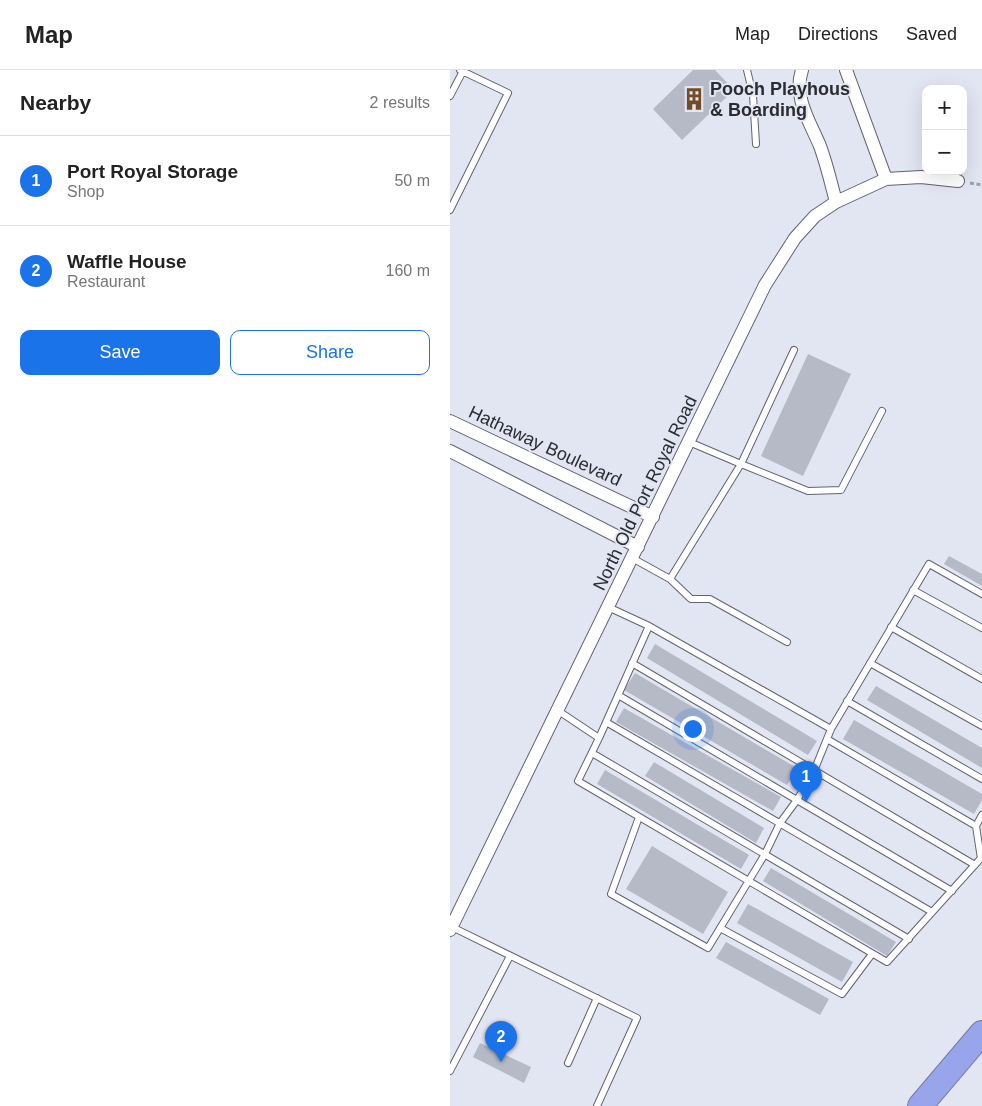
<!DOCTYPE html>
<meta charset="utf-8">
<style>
body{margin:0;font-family:Helvetica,sans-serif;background:#f2f2f2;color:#222}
.controls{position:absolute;right:15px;top:15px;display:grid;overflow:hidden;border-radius:10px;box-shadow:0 5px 20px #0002}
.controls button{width:45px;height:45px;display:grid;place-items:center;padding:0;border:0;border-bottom:1px solid #e0e0e0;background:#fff;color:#222;font:25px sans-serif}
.you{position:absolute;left:242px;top:658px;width:18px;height:18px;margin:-12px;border:4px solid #fff;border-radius:50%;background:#1a73e8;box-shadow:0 0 0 8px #1a73e833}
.badge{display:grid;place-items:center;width:32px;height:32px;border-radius:50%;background:#1a73e8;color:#fff;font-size:16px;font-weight:700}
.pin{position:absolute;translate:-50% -41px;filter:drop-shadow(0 1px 2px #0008)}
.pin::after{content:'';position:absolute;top:26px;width:18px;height:15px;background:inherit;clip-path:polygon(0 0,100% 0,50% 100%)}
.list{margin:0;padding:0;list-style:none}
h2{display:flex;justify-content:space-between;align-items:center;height:65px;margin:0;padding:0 20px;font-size:21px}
h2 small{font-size:16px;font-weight:400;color:#767676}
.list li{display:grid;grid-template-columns:32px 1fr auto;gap:15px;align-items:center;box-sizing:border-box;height:90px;padding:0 20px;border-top:1px solid #e0e0e0}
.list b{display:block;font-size:19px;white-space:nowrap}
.list p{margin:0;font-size:16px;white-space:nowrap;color:#767676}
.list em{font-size:16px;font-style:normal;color:#767676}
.actions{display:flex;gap:10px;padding:15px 20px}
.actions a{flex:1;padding:11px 0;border:1px solid #1a73e8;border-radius:10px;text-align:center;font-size:18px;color:#1a73e8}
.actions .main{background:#1a73e8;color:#fff}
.map{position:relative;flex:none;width:532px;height:1036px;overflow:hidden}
header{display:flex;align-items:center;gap:30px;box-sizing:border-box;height:70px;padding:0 25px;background:#fff;border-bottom:1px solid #e0e0e0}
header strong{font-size:24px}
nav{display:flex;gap:28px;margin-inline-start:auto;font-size:18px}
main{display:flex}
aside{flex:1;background:#fff}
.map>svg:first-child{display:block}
.building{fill:#b6b9c6}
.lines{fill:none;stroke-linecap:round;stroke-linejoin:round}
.lane-casing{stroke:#61636e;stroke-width:8}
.street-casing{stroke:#61636e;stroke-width:14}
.highway-casing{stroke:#727ba9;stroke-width:26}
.path{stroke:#9da0aa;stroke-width:3;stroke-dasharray:4 2.5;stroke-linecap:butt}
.lane{stroke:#fff;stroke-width:6}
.street{stroke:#fff;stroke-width:12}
.highway{stroke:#98a5ea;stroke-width:24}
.labels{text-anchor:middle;stroke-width:4;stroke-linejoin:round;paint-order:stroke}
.poi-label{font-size:18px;font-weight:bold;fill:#2b2c31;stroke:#e2e5f2;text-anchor:start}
.street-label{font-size:18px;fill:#2b2c31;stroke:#e2e5f2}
</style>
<header>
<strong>Map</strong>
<nav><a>Map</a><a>Directions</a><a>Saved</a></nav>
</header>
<main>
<aside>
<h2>Nearby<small>2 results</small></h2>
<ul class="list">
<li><span class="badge">1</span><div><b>Port Royal Storage</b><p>Shop</p></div><em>50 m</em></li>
<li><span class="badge">2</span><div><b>Waffle House</b><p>Restaurant</p></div><em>160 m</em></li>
</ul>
<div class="actions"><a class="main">Save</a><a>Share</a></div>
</aside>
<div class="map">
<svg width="532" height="1036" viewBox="0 0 532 1036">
<rect width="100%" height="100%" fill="#e2e5f2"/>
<!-- building -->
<path class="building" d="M243,0H265L284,20L232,70L203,39Z
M358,284L401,304L353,406L311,386Z
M499,486L532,504V516L494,494Z
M205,574L367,671L358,685L197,588Z
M185,603L347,698L337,715L174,620Z
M426,616L532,678V698L417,630Z
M174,638L331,727L323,741L166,652Z
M404,650L532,724V730L524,744L393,669Z
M204,692L314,758L306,773L195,706Z
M155,700L299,785L291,799L147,714Z
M202,776L278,822L253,864L176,819Z
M321,798L446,872L437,886L313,811Z
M298,834L403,892L392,912L287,853Z
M276,872L379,929L370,945L266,888Z
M30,973L81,997L74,1013L23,987Z"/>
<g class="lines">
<defs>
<path id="lane" d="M297,0L303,25L306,74
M0,26L13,1
M0,140L58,23L10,0
M344,280L291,394L358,421L391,420L432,341
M182,488L220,509L291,394L239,372
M220,509L241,529H260L337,572
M463,520L532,558
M199,556L381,659L479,494L532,524
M441,557L532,609
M182,593L525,795
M420,593L532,656
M168,625L502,821
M397,631L532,709
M107,640L149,668L199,556L158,537
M156,652L482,842
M149,668L128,711L437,892L532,787
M377,669L526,756
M142,683L459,869
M189,747L161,824L258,878L315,784L330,753L347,730L364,701L381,659
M531,789L526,756L532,745
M2,857L187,948L147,1036
M270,858L392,924L422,884
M118,993L147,928
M0,1001L60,886"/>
<path id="street" d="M352,0C343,27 360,52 370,76C377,95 381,113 386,132
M396,0L436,109
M0,351L203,447
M0,381L188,477
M0,860L315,215L345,168L365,146L386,132L436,109L471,107L508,111"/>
<path id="highway" d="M470,1036L532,963"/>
</defs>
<!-- lane casing -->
<use href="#lane" class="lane-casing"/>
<!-- street casing -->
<use href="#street" class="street-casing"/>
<!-- highway casing -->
<use href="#highway" class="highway-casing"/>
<!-- path -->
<path class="path" d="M520,113L532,115"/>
<!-- lane -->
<use href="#lane" class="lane"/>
<!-- street -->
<use href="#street" class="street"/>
<!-- highway -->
<use href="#highway" class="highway"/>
</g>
<!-- icons -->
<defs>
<symbol id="building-bare" viewBox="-9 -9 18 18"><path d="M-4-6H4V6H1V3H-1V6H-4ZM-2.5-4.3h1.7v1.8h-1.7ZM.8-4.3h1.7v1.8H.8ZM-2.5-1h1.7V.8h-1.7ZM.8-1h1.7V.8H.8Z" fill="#714d27" stroke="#e2e5f2" stroke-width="2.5" paint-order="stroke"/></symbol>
</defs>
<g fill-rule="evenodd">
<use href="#building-bare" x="228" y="13" width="32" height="32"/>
</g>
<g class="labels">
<!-- poi labels -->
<g class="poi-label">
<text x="260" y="25">Pooch Playhous<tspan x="260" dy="21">&amp; Boarding</tspan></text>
</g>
<!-- street labels -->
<g class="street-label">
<text transform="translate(95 376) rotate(25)" y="6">Hathaway Boulevard</text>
<text transform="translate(195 423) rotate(-64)" y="6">North Old Port Royal Road</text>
</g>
</g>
</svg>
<div class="controls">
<button>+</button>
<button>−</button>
</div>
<div class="you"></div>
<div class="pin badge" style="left:356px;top:732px">1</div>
<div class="pin badge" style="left:51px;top:992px">2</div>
</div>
</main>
